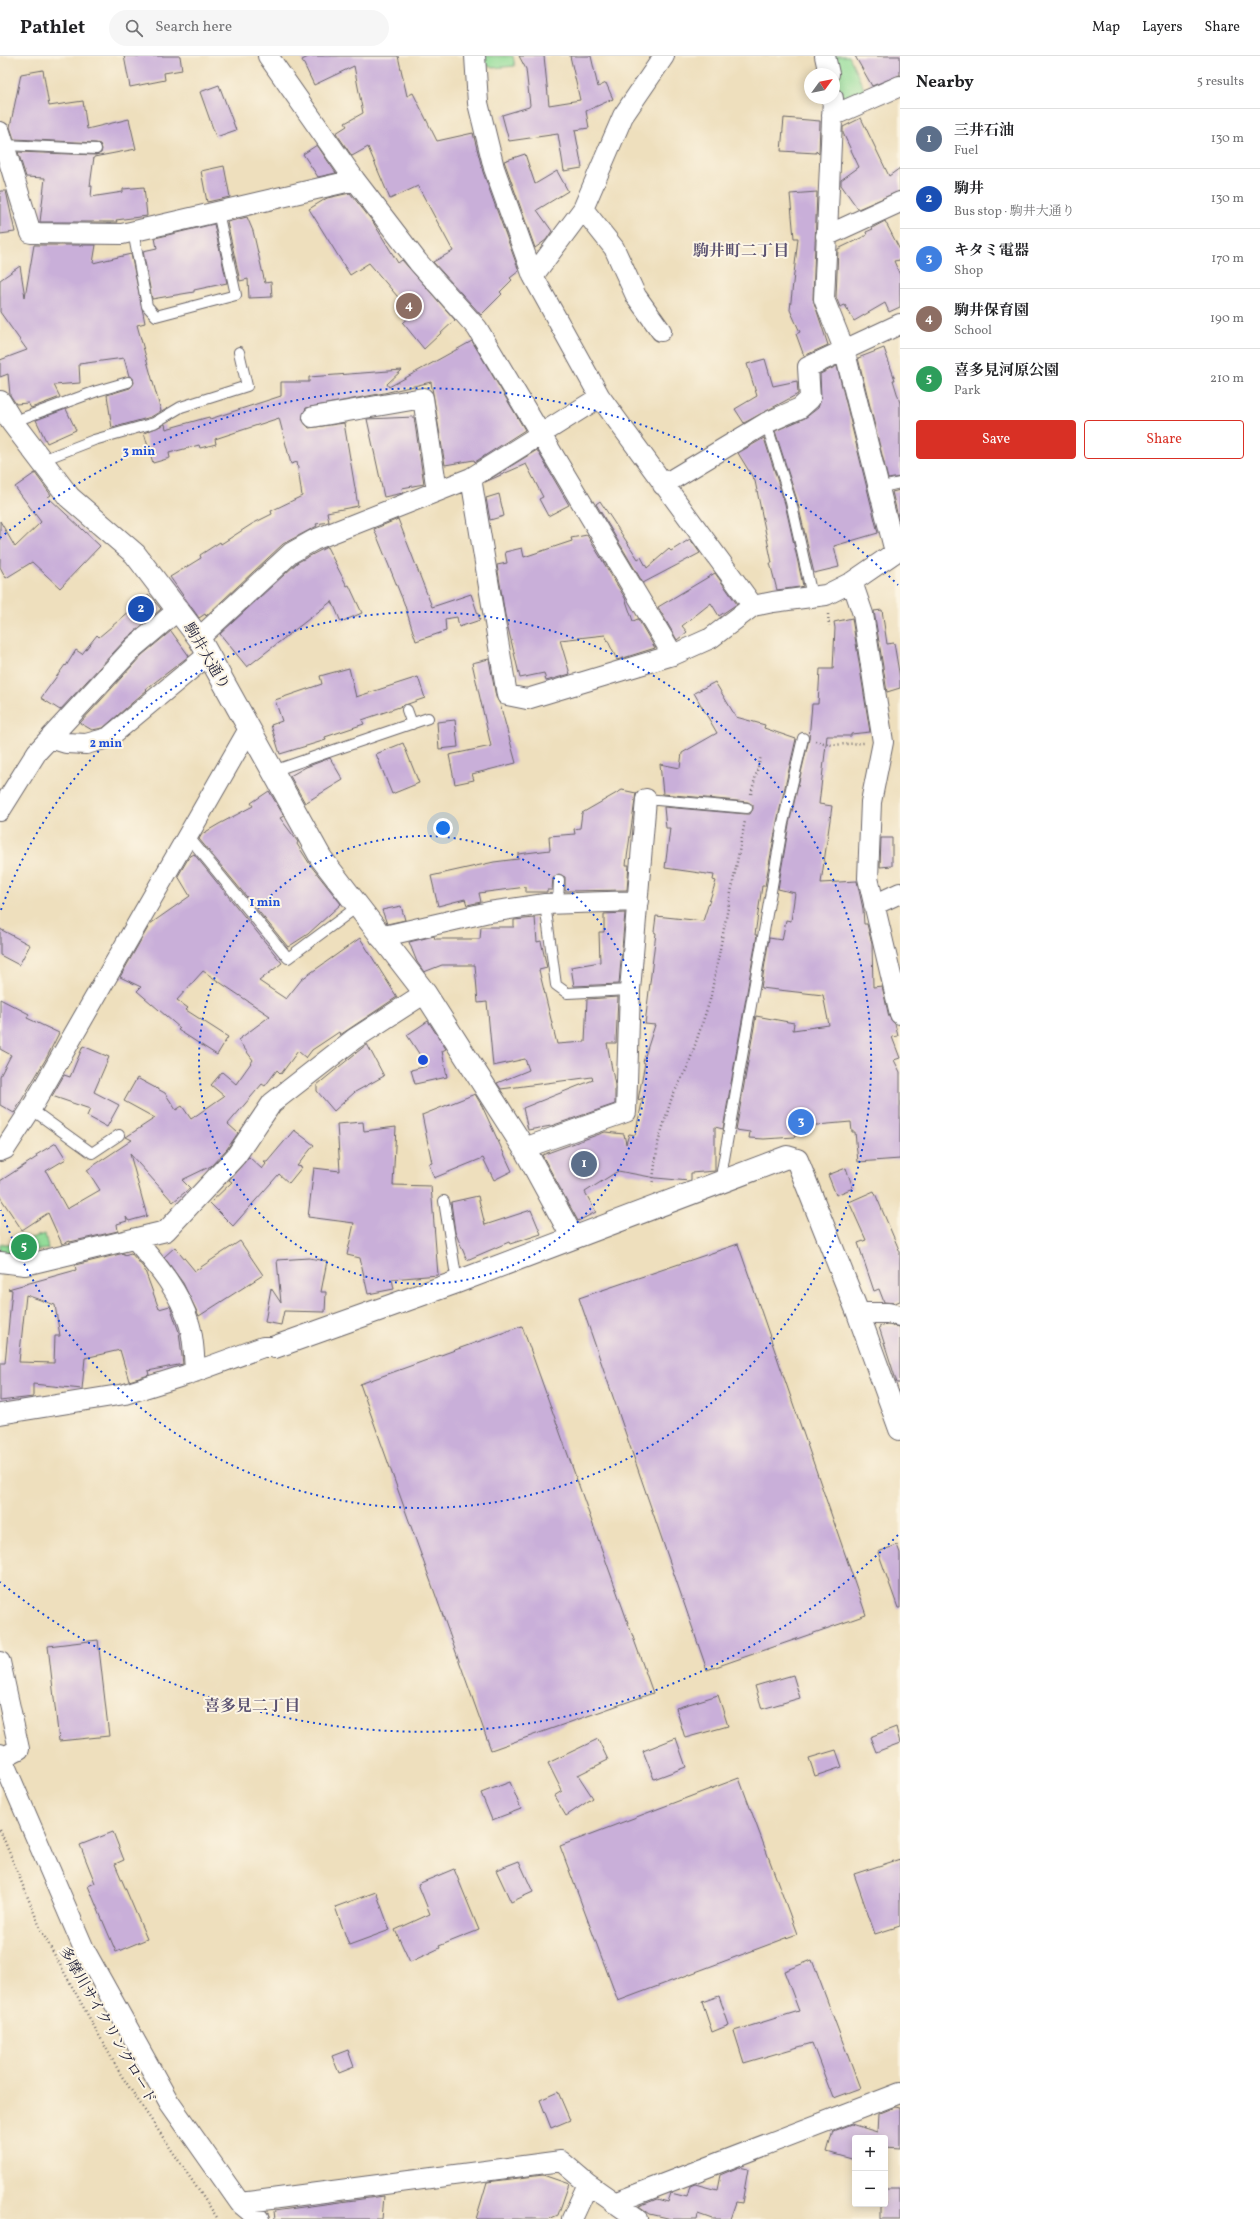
<!DOCTYPE html>
<meta charset="utf-8">
<style>
body{margin:0;font-family:Vollkorn,"Noto Serif JP",serif;background:#f6f6f6;color:#202124}
.controls{position:absolute;right:12px;bottom:12px;display:grid;overflow:hidden;border-radius:4px;box-shadow:0 2px 10px #0003}
.controls button{width:36px;height:36px;display:grid;place-items:center;padding:0;border:0;border-bottom:1px solid #e0e0e0;background:#fff;color:#202124;font:20px sans-serif}
.compass{position:absolute;left:804px;top:12px;width:36px;height:36px;border-radius:50%;background:#fff;box-shadow:0 2px 10px #0003;rotate:57deg}
.you{position:absolute;left:443px;top:772px;width:14px;height:14px;margin:-10px;border:3px solid #fff;border-radius:50%;background:#1a73e8;box-shadow:0 0 0 6px #1a73e833}
.badge{display:grid;place-items:center;width:26px;height:26px;border-radius:50%;background:#d93025;color:#fff;font-size:13px;font-weight:700}
.pin{position:absolute;translate:-50% -50%;border:2px solid #fff;box-shadow:0 1px 4px #0006}
.list{margin:0;padding:0;list-style:none}
h2{display:flex;justify-content:space-between;align-items:center;height:52px;margin:0;padding:0 16px;font-size:17px}
h2 small{font-size:13px;font-weight:400;color:#757577}
.list li{display:grid;grid-template-columns:26px 1fr auto;gap:12px;align-items:center;box-sizing:border-box;height:60px;padding:0 16px;border-top:1px solid #e0e0e0}
.list b{display:block;font-size:15px;white-space:nowrap}
.list p{margin:0;font-size:13px;white-space:nowrap;color:#757577}
.list em{font-size:13px;font-style:normal;color:#757577}
.actions{display:flex;gap:8px;padding:12px 16px}
.actions a{flex:1;padding:9px 0;border:1px solid #d93025;border-radius:4px;text-align:center;font-size:14px;color:#d93025}
.actions .main{background:#d93025;color:#fff}
.icon{flex:none;width:22px;height:22px;fill:none;stroke:currentColor;stroke-width:2;stroke-linecap:round;stroke-linejoin:round}
.map{position:relative;flex:none;width:900px;height:2163px;overflow:hidden}
header{display:flex;align-items:center;gap:24px;box-sizing:border-box;height:56px;padding:0 20px;background:#fff;border-bottom:1px solid #e0e0e0}
header strong{font-size:19px}
nav{display:flex;gap:22px;margin-inline-start:auto;font-size:14px}
.search{width:280px;height:36px;background:#f6f6f6;display:flex;align-items:center;gap:10px;box-sizing:border-box;padding:0 14px;border-radius:22px;color:#757577;font-size:15px}
main{display:flex}
aside{flex:1;background:#fff}
.map>svg:first-child{display:block}
.green{fill:#92dc98;stroke:#5a7f6a}
.building{fill:#c9afd9;fill-rule:evenodd}
.lines{fill:none;stroke-linecap:round;stroke-linejoin:round}
.service-casing{stroke:#696468;stroke-width:12}
.minor-casing{stroke:#696468;stroke-width:22}
.tertiary-casing{stroke:#696468;stroke-width:24}
.path{stroke:#696468;stroke-width:2.5;stroke-dasharray:1 3;stroke-linecap:butt}
.service{stroke:#fff;stroke-width:10}
.minor{stroke:#fff;stroke-width:20}
.tertiary{stroke:#fff;stroke-width:22}
.ring{fill:none;stroke:#1d4ed8;stroke-width:2;stroke-dasharray:2 4}
.labels{text-anchor:middle;stroke-width:4;stroke-linejoin:round;paint-order:stroke}
.street-label{font-size:15px;fill:#22223b;stroke:#fcf5e5}
.neighbourhood-label{font-size:16px;font-weight:bold;fill:#5c5372;stroke:#fcf5e5}
.centre{fill:#1d4ed8;stroke:#fcf5e5;stroke-width:2}
.ring-label{font-size:12px;text-anchor:middle;font-weight:bold;fill:#1d4ed8;stroke:#fcf5e5;stroke-width:4;stroke-linejoin:round;paint-order:stroke}
</style>
<header>
<strong>Pathlet</strong>
<div class="search"><svg class="icon" aria-label="search" viewBox="0 0 24 24"><circle cx="10" cy="10" r="6"/><path d="M15 15l6 6"/></svg>Search here</div>
<nav><a>Map</a><a>Layers</a><a>Share</a></nav>
</header>
<main>
<div class="map">
<svg width="900" height="2163" viewBox="0 0 900 2163">
<rect width="100%" height="100%" fill="#fcf5e5"/>
<filter id="ink" filterUnits="userSpaceOnUse"><feTurbulence type="fractalNoise" baseFrequency=".025" numOctaves="2"/><feDisplacementMap in="SourceGraphic" scale="8" xChannelSelector="R" yChannelSelector="G"/><feConvolveMatrix kernelMatrix="1 2 1 2 8 2 1 2 1" color-interpolation-filters="sRGB"/></filter>
<filter id="wash" filterUnits="userSpaceOnUse"><feTurbulence type="fractalNoise" baseFrequency=".012" numOctaves="4" result="noise"/><feDisplacementMap in="SourceGraphic" scale="16" xChannelSelector="R" yChannelSelector="G"/><feGaussianBlur stdDeviation="0.9" result="paint"/><feColorMatrix in="noise" values="0 0 0 0 0 0 0 0 0 0 0 0 0 0 0 0 0 1.4 0 .05"/><feComposite in="paint" operator="in"/></filter>
<g filter="url(#wash)">
<rect width="100%" height="100%" fill="#eedfbd"/>
<!-- green -->
<path class="green" d="M478,0H513L515,10L493,12L478,6Z
M825,0H849L869,44L832,60L834,18Z
M45,1178L48,1193L0,1199V1188H9Z"/>
<g id="blocks">
<!-- building -->
<path class="building" d="M124,0H180L182,14L164,17L165,24L130,31Z
M310,0H398L407,40L413,37L437,85L473,77L483,116L519,215L510,222L512,224L500,236L502,238L481,259L433,206L453,195L418,130L390,143L368,91L352,100L336,77L347,70L345,67L363,57L354,10L314,29L302,4Z
M519,0H544L549,49L580,44L570,0H591L598,31L606,27L613,43L586,55L589,72L575,74L582,112L564,115L558,78L509,85L502,59L529,51L530,49L526,13Z
M855,0H900V19L872,30Z
M43,14L49,50L83,45L87,73L129,63L136,93L94,101L90,130H92L91,141L123,136V133L144,131L147,160L116,164L117,166H40L45,122L26,121L18,96L96,99L101,97L102,93L100,88L96,87L14,83L10,71L21,18Z
M219,29L236,74L216,81L200,36Z
M784,62L820,65L819,98L816,95V97L781,95Z
M861,62L889,120L900,112V135L858,153L841,129V124L859,111L843,77V71Z
M317,89L336,117L318,121L303,98Z
M525,98L535,128L557,115L568,135L537,154L552,175L546,184L535,192L504,105Z
M224,110L230,141L207,146L201,115Z
M0,135H6L15,176L0,178Z
M817,136L813,243L828,289L804,300L796,278L800,276L790,254L798,182H794L790,138Z
M350,137L373,166L398,207L402,204L455,264L424,293L403,267L412,259L403,247L369,207L350,219L309,153L327,142Z
M247,161L253,175L265,227L271,226L272,241L249,242L248,223L240,225L227,166Z
M885,165L900,194V204L894,205L900,219V251L889,256L885,247L854,265L845,249L840,251L836,241L838,193L867,179L866,176L873,173L872,172Z
M214,168L227,227L194,234V236L152,243L143,195L157,192L155,182Z
M34,189H96L93,207L131,198L145,267L137,269L161,355L151,361L112,372L107,339L130,332L134,327L133,322L129,320L124,302L79,308L80,327L54,329L60,341L31,352L28,347L16,348L10,339L8,318L0,321V304L27,294L0,256V224L20,210L25,241Z
M472,285L525,374L475,406L474,404L445,409L431,326L384,337L306,352L302,363L309,372L344,367L358,450L327,456L329,466L316,468L317,470L283,488L206,560L205,558L199,562L170,521L201,502L200,499L220,486L221,488L252,468L272,458L271,455L302,440L297,406L291,408L279,362L215,383L216,388L200,392L199,389L169,397L170,402L153,407L144,377L165,368L166,373L209,361L210,363L281,340V326H309V321L402,314L387,328L389,331Z
M884,292L895,324H893L900,347V421L888,423L858,302Z
M765,303L773,330L797,325L798,338L744,367L735,353L757,340L747,308Z
M837,310L878,477L834,490L839,511L814,517L797,444L775,375L805,362L818,352L821,343L820,318Z
M66,353L76,374L47,387L36,364Z
M414,361L424,428L402,432L403,437L384,441L367,363Z
M764,382L785,448L801,520L803,530L800,531L777,534L770,507H772L755,425L738,397Z
M537,394L569,449L548,460L539,443L543,441L526,408L485,426Z
M35,417L51,439L48,441L100,490L60,532L32,506L6,522L0,511V465L15,491L41,466L15,431Z
M900,434V469L892,436Z
M499,438L504,460L490,464L486,442Z
M600,445L638,503L641,501L647,512L669,493L671,495L690,483L700,497L643,527L596,448Z
M398,463L432,551L471,538L480,564L459,571L457,561L445,563L446,575L416,585L404,547L374,473Z
M587,479L625,542L633,565L638,563L655,592L617,604L605,579L560,584L570,618L546,625L544,617L520,622L505,559L497,509L507,507L505,496L522,492L524,501L572,485L571,482Z
M327,491L347,530L349,529L362,557L341,566L332,545L247,611L220,578L298,506Z
M715,517L737,548L719,560L711,547L682,570L687,576L677,584L658,551Z
M149,539L161,553L126,583L60,654L41,642L65,609L66,610L76,594L82,598L97,579L99,581Z
M882,554L887,588L894,587L900,622V632L887,636L874,555Z
M852,562L870,676L851,678V680H827L819,748L832,750L821,827L857,825L863,853L864,868H867L872,888L873,931L882,930L889,961L895,968L898,980L892,981L900,1002L894,1004L900,1016V1103L858,1106L855,1076H852L851,1066L794,1071L795,1081L764,1083L749,1082L750,1076L736,1074L756,960L794,967L793,974L829,969L823,939L761,932L769,882L782,884L786,864L791,865L795,837L778,833L789,768L809,683L812,648H818L820,613H833L835,572L834,566Z
M171,575L189,600L146,633L147,634L103,672L92,674L80,667L142,599Z
M489,603L496,641L500,648L516,707L472,718L474,724L455,728L449,699L491,690L472,607Z
M349,612L356,641L418,621L425,642L362,664L364,668L325,681L326,684L280,698L271,669L282,665L275,644L322,628L320,620Z
M715,626L736,661L765,669L764,672L796,683L777,766L765,830H762L755,879H757L723,1073L715,1071V1115L691,1117V1124L689,1125L656,1122L618,1115L585,1136L596,1156L578,1165L542,1099L605,1076L624,1078L626,1088L629,1078L635,1079L643,1042L638,1044L645,1007L643,1006L655,969L645,968L656,877L654,876L656,860L703,865L716,825L713,824L714,819L665,812L670,772H666L664,751L746,758H750L753,753V749L748,746L663,738L660,708L680,712L682,697L717,677L694,637Z
M455,664L458,691L439,693L437,666Z
M403,687L419,727L392,738L376,698Z
M330,702L343,724L305,747L290,720L306,711Z
M622,734L636,737L626,809H629L627,834L565,835V821L559,818L553,821L552,834H547V836H526V831L479,837L481,846L467,849L465,843L438,850L431,820L494,806L518,803V798L550,794L549,780L575,778L574,773L580,772L582,757Z
M269,735L284,760L280,762L298,786L297,788L311,810L341,848L308,878L288,891L199,783L202,778L219,768L253,750L251,747Z
M881,782H892V810L880,811Z
M194,798L282,907L259,925L286,943L302,923L360,882L397,941L340,979L339,976L312,994L306,1002L298,995L281,1018L277,1014L265,1030L262,1028L228,1068L238,1077L227,1093L211,1110L182,1124L190,1132L173,1146L130,1098L147,1160L129,1165L126,1161L127,1165L117,1168L118,1175L70,1186V1185L62,1188L48,1157L22,1174L0,1141V1125L37,1101L36,1099L56,1087L66,1103L46,1115L67,1153L100,1134L87,1114L132,1084L126,1081L155,1062L124,1045L137,1022L165,1037L176,1054L182,1050L191,1063L224,1040L211,1029L222,1016L236,1028L253,1004L238,984L270,960L203,915L177,944L188,952L186,954L228,981L217,999L178,974L180,972L137,935L141,931L120,921L150,868L190,840L178,820L189,801Z
M401,850L405,864L387,868L382,854Z
M625,857L619,928L574,930L571,911L600,906L599,876H604V858Z
M535,862L537,886L541,885L547,912L539,914L557,988L585,986L587,943L618,941L616,987H607L615,1029V1048L551,1070L528,1074L523,1052L593,1024L592,1021L501,1033L497,1027L529,1014L525,1003L493,1010L487,946L478,947L475,909H442L424,916L417,906L409,886L434,880L435,883H480L481,871H514V864Z
M0,873L30,889L19,909L0,899Z
M0,943L29,958L27,962L59,977L47,1001L14,1057L0,1049V1020L11,999L0,993Z
M428,965L446,993L442,995L447,1021L415,1028L411,1014L427,1010L407,979Z
M367,988L384,1020L355,1036L334,1055L317,1035V1029Z
M83,990L109,1001L94,1036L119,1049L107,1071L87,1060L90,1053L52,1040L64,1019L70,1021Z
M475,1038L482,1050L512,1115L494,1124L483,1102L434,1122L429,1108L432,1107L422,1059Z
M363,1066L364,1075L396,1071L393,1129L431,1130L438,1219L392,1223L394,1233L368,1238L360,1202L347,1199L354,1167L308,1161L314,1112L340,1115L337,1068Z
M294,1074L314,1089L297,1110L302,1111L289,1127L279,1118L233,1170L210,1147L232,1126L229,1124L249,1101L262,1113L266,1108L264,1106H267Z
M846,1112L853,1132L836,1139L828,1119Z
M874,1135L900,1196V1245L895,1247L884,1246L879,1233L874,1235L858,1187L866,1184L849,1146Z
M478,1140L485,1169L531,1154L541,1178L510,1188L509,1186L467,1204L455,1176L451,1146Z
M240,1185L263,1219L199,1260L183,1227L164,1201L175,1191L195,1215Z
M738,1188L866,1559L707,1614L579,1242Z
M124,1197V1199L131,1197L144,1212L159,1253L170,1250L179,1276L183,1308L148,1315L149,1319L129,1325L120,1294L85,1302L82,1333L33,1328V1341L0,1345V1307H5L12,1234L8,1233L76,1214L75,1209ZM26,1239L55,1249L60,1280H55L54,1307L19,1306Z
M309,1202L327,1205L321,1236H326L325,1256L284,1255L281,1269L265,1266L271,1232L281,1247L277,1204Z
M887,1269L900,1271V1327H897L879,1271Z
M522,1270L653,1637L491,1694L360,1328Z
M897,1489L900,1497V1552H898L878,1496Z
M98,1584L109,1680L59,1685L48,1590Z
M793,1619L800,1642L762,1653L755,1630Z
M718,1639L728,1670L685,1682L676,1652Z
M896,1671L900,1687L876,1696L870,1681Z
M676,1682L686,1711L654,1723L643,1695Z
M598,1683L608,1704L578,1719L593,1742L566,1760L554,1740L562,1735L548,1707Z
M836,1694L842,1711L815,1720L809,1702Z
M739,1722L797,1878L618,1945L560,1790Z
M510,1726L521,1753L492,1764L481,1737Z
M113,1776L124,1804L115,1808L147,1883L116,1896L88,1830L95,1827L80,1789Z
M900,1803V1870L875,1878L854,1818Z
M519,1805L533,1836L511,1846L496,1814Z
M454,1813L479,1874L439,1890L440,1892L410,1906L395,1874L430,1858L418,1828Z
M376,1836L390,1874L349,1889L335,1851Z
M812,1904L860,2032L833,2042L812,1987L744,2007L734,1975L799,1955L784,1915Z
M719,1940L729,1969L712,1976L702,1946Z
M348,1994L354,2011L339,2017L332,2000Z
M558,2036L570,2064L551,2072L540,2044Z
M895,2051L900,2052V2092L885,2091V2082H855V2104L827,2096L833,2075L851,2068L877,2076L878,2058Z
M739,2111L748,2113L742,2147L736,2146L730,2163H712L698,2158L697,2163H672L650,2158L639,2150L657,2143L668,2146L671,2137L687,2141L690,2130L695,2128L717,2134L720,2119Z
M543,2119L569,2128L558,2159L549,2163H476L487,2126Z
M885,2132H900V2163H880V2148H885Z
M384,2140L382,2163H275L274,2155Z"/>
</g>
</g>
<g filter="url(#ink)">
<use href="#blocks" fill-opacity="0" stroke="#696468" stroke-width="1"/>
<g class="lines">
<defs>
<path id="service" d="M4,89L96,93
M133,175L147,250L156,260L236,239L218,156
M12,366L97,335L128,326
M766,367L791,446L812,540
M40,405L94,384L154,367L181,351L247,330L239,296
M878,432L900,427
M407,654L412,668
M273,715L428,662
M646,743L747,752
M187,779L288,902L357,851
M558,847L559,824
M545,848L556,929L567,937L630,934
M31,1053L92,1097L119,1079
M720,1126L783,767L803,682
M444,1145L457,1226"/>
<path id="minor" d="M268,0L355,124L418,206L477,272L673,599
M475,0L478,47L494,112L533,220L600,341L753,550
M825,0L829,18
M833,42L824,243L844,293L895,496
M832,60L900,30
M0,76L31,177L122,178L355,124
M583,153L614,192L636,240L661,275
M826,180L900,146
M533,220L583,153L623,60L664,0
M313,361L423,342L437,435
M471,422L507,639L527,643L673,599L711,582L753,550L773,546L826,539L852,526
M663,429L766,367L800,352L810,343L808,311L900,268
M900,493L852,526L863,558L883,686L871,746L868,822L900,958
M199,582L291,497L314,484L471,422L600,341
M50,682L66,687L86,688L108,682L208,599
M0,755L37,696L134,591L178,554
M874,849L900,837
M380,881L489,856L545,848L638,845
M524,1092L626,1056L630,934L646,743
M0,1095L5,1093L31,1053L249,673
M135,1183C156,1208 179,1234 189,1267C194,1282 194,1300 195,1316
M0,1206L25,1209L166,1175L236,1100L272,1047L354,983L425,937
M858,1257H888L900,1260
M0,1358L125,1338L186,1319L263,1291H275
M0,1606L19,1693L2,1702
M0,1698L84,1893L169,2046L240,2147L259,2163
M240,2147L561,2105L588,2128L638,2163
M614,2147L900,2037
M572,2163L588,2128"/>
<path id="tertiary" d="M0,346L12,366L69,441L135,498L199,582L321,802L425,937L524,1092L573,1182
M275,1291L457,1226L787,1101L797,1104L858,1257L900,1373"/>
</defs>
<!-- service casing -->
<use href="#service" class="service-casing"/>
<!-- minor casing -->
<use href="#minor" class="minor-casing"/>
<!-- tertiary casing -->
<use href="#tertiary" class="tertiary-casing"/>
<!-- path -->
<path class="path" d="M828,558L829,570
M815,685L832,689L864,687
M751,738L761,700
M652,1130L658,1087L672,1041L688,1010L710,944L745,765
M0,1774L42,1876L121,2019L218,2163"/>
<!-- service -->
<use href="#service" class="service"/>
<!-- minor -->
<use href="#minor" class="minor"/>
<!-- tertiary -->
<use href="#tertiary" class="tertiary"/>
</g>
</g>
<!-- distance rings -->
<g class="ring">
<circle cx="423" cy="1004" r="224"/>
<path d="M1 854A448 448 0 1 1 1 1154"/>
<path d="M898 1479A672 672 0 0 1 0 1526M0 482A672 672 0 0 1 898 529"/>
</g>
<g class="labels">
<!-- street labels -->
<g class="street-label">
<text transform="translate(207 600) rotate(59)" y="5">駒井大通り</text>
<text transform="translate(108 1969) rotate(60)" y="5">多摩川サイクリングロード</text>
</g>
<!-- neighbourhood labels -->
<g class="neighbourhood-label">
<text x="741" y="200">駒井町二丁目</text>
<text x="252" y="1655">喜多見二丁目</text>
</g>
</g>
<circle cx="423" cy="1004" r="6" class="centre"/>
<g class="ring-label">
<text x="139" y="399">3 min</text>
<text x="106" y="691">2 min</text>
<text x="265" y="850">1 min</text>
</g>
</svg>
<div class="controls">
<button>+</button>
<button>−</button>
</div>
<svg class="compass" viewBox="-18 -18 36 36"><path d="M0-13l5 13h-10z" fill="#e53935"/><path d="M0 13l5-13h-10z" fill="#757577"/></svg>
<div class="you"></div>
<div class="pin badge" style="left:584px;top:1108px;background:#5c6f8a">1</div>
<div class="pin badge" style="left:141px;top:553px;background:#1a4fb4">2</div>
<div class="pin badge" style="left:801px;top:1066px;background:#3f7fe0">3</div>
<div class="pin badge" style="left:409px;top:250px;background:#8d6e63">4</div>
<div class="pin badge" style="left:24px;top:1191px;background:#2e9e5b">5</div>
</div>
<aside>
<h2>Nearby<small>5 results</small></h2>
<ul class="list">
<li><span class="badge" style="background:#5c6f8a">1</span><div><b>三井石油</b><p>Fuel</p></div><em>130 m</em></li>
<li><span class="badge" style="background:#1a4fb4">2</span><div><b>駒井</b><p>Bus stop · 駒井大通り</p></div><em>130 m</em></li>
<li><span class="badge" style="background:#3f7fe0">3</span><div><b>キタミ電器</b><p>Shop</p></div><em>170 m</em></li>
<li><span class="badge" style="background:#8d6e63">4</span><div><b>駒井保育園</b><p>School</p></div><em>190 m</em></li>
<li><span class="badge" style="background:#2e9e5b">5</span><div><b>喜多見河原公園</b><p>Park</p></div><em>210 m</em></li>
</ul>
<div class="actions"><a class="main">Save</a><a>Share</a></div>
</aside>
</main>
